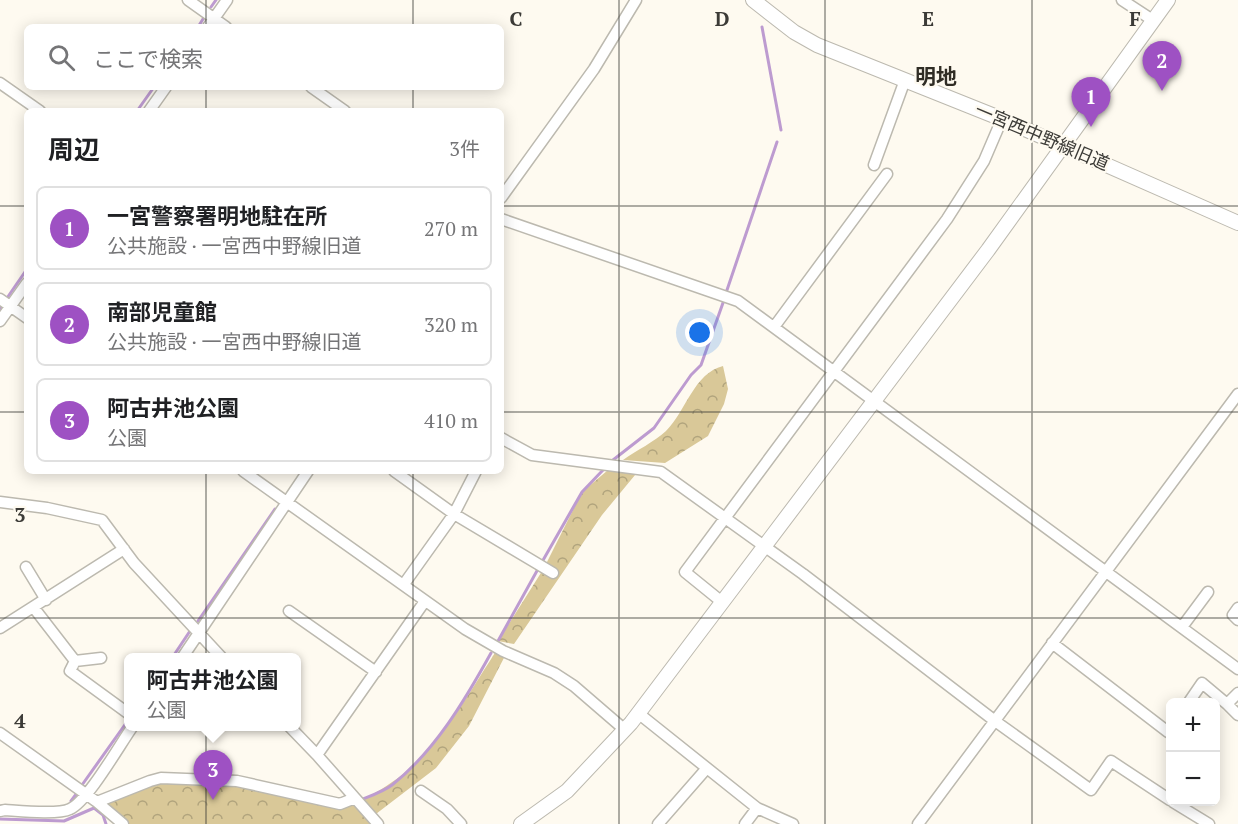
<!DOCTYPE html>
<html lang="ja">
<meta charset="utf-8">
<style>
body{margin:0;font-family:"PT Serif","Noto Sans JP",serif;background:#f6f6f6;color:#202124}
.controls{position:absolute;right:18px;bottom:18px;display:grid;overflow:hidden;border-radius:9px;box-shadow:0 3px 15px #0003}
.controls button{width:54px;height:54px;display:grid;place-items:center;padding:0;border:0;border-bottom:2px solid #e0e0e0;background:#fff;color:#202124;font:30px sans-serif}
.you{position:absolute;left:700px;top:333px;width:21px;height:21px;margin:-15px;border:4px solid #fff;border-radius:50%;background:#1a73e8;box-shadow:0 0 0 9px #1a73e833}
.badge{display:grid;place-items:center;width:39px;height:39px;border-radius:50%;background:#9e51c3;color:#fff;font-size:20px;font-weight:700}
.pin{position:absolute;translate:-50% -50px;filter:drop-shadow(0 2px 3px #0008)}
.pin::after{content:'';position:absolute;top:32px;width:21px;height:18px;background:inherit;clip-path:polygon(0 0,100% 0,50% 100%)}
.popup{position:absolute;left:124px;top:653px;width:177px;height:78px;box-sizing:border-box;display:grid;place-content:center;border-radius:9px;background:#fff;filter:drop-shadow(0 2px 4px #0005);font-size:20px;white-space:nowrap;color:#757577}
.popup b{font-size:22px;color:#202124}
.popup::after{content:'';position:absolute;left:50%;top:100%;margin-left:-12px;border:12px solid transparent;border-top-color:#fff}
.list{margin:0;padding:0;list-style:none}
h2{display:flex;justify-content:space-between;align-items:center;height:78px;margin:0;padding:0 24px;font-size:26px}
h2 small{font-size:20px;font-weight:400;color:#757577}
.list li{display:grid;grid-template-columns:39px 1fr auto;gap:18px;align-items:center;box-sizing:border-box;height:84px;margin:0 12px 12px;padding:0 12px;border:2px solid #e0e0e0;border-radius:9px}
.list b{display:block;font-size:22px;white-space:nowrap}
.list p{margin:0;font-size:20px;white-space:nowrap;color:#757577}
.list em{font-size:20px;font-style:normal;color:#757577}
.icon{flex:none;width:33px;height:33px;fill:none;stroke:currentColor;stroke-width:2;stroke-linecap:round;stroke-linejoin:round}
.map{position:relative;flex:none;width:1238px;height:824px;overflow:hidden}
.search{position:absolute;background:#fff;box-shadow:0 3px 15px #0003;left:24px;top:24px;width:480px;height:66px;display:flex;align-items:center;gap:15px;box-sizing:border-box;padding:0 21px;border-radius:9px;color:#757577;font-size:22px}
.panel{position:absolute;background:#fff;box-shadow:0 3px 15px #0003;left:24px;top:108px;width:480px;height:366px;border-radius:9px}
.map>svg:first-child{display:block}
.park{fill:url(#park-crowns)}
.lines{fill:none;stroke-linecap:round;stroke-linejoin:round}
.stream{stroke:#bd9bd0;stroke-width:3}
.minor-casing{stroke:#bcb9af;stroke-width:13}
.tertiary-casing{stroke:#bcb9af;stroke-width:16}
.minor{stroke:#fff;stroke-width:10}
.tertiary{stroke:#fff;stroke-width:14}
.grid{fill:none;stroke:#3c3b37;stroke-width:1.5;stroke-opacity:0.55}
.labels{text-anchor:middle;stroke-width:4.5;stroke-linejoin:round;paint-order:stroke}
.street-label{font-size:18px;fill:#3c3b37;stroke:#fefaf0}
.quarter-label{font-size:21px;font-weight:bold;fill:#302d25;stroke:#fefaf0}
.grid-label{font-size:20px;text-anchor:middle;font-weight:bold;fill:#3c3b37;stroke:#fefaf0;stroke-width:4.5;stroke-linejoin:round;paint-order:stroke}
</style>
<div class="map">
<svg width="1238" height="824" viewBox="0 0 1238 824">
<defs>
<pattern id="park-crowns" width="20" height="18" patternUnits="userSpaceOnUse" patternTransform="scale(1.5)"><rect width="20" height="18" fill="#d9c898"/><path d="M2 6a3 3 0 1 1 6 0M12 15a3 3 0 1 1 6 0" fill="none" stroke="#b1a47d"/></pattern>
</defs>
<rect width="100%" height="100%" fill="#fefaf0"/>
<!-- park -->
<path class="park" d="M723,366L728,389L724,404L708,436L665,463L623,460C637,450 654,442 666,431C686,411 694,373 723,366Z
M614,465L640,469L602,515L514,644L498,641L544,568L582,492Z
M498,648L507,652L469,726L436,768L372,817L378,824H123L97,802L150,781H237L359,803C373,794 389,785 402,775C439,746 473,687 498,648Z"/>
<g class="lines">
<!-- stream -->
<path class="stream" d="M211,7L216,0
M198,27L203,19
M762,27L781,130
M137,111L154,87
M727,290L777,142
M7,298L27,269
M0,309L1,307
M613,460L654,428L691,375L701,365L724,300
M542,562L582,492L603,470
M198,621L275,509
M498,641L538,569
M172,658L190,631
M82,785L129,719
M363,799C373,795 384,791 392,785C435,751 465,700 491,653
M71,801L77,793
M0,819L64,821L94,808L103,815L106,824"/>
<defs>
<path id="minor" d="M188,0L226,27
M1122,0L1154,21
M208,27L227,0
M0,83L40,111
M311,87L345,111
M149,111L166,87
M874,165L905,80
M501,198L594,69L636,0
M501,219L738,301L1238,669
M0,299L27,318
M0,321L27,283
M774,327L887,174
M501,438L532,455L661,472L803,574L995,721L1091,790L1111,761L1170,800
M243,471L465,629L503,651L554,673L574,686L625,730
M394,471L454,514L553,573
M0,502L47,508L102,520L134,563L222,658
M26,567L46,600
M404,584L454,514L476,471
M722,602L685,572L947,219L984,161L1002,119
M34,608L75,661L70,671L129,714
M1238,608L1233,615L1238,620
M289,611L376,672
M1182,627L1208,592
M0,628L124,549
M1052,643L1168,732L1170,728
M182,658L308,471
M75,661L101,658
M1238,693L1227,704L1238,715
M1189,702L1202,683L1227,704
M638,713L757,808L793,824
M289,726L317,755L378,824
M0,733L97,802L123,824
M317,755L425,601
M421,791L447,809L461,824
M97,802L150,781L161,778L237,781L340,804L355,798
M1173,802L1209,824
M0,811L5,810C20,811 58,815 70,809C88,801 120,744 133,726
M658,824L707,768
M745,824L757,808
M918,824L1238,394"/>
<path id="tertiary" d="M753,0L794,32L817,45L1002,119L1238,223
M521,824L567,791L631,723L988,250L1168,0"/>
</defs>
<!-- minor casing -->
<use href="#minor" class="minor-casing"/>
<!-- tertiary casing -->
<use href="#tertiary" class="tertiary-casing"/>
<!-- minor -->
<use href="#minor" class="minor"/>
<!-- tertiary -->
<use href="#tertiary" class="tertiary"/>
</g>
<!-- grid -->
<path class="grid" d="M206,0V27M413,0V27M619,0V824M825,0V824M1032,0V824M206,87V111M413,87V111M0,206H27M501,206H1238M0,412H27M501,412H1238M206,471V824M413,471V824M0,618H1238"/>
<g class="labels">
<!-- street labels -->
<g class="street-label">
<text transform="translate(1042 137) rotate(23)" y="6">一宮西中野線旧道</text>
</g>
<!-- quarter labels -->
<g class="quarter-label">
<text x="936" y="84">明地</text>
</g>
</g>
<g class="grid-label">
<text x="516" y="26">C</text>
<text x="722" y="26">D</text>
<text x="928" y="26">E</text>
<text x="1135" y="26">F</text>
<text x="20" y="522">3</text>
<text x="20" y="728">4</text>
</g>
</svg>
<div class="controls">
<button>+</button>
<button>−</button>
</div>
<div class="you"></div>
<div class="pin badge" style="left:1091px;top:127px">1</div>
<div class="pin badge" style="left:1162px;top:91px">2</div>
<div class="pin badge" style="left:213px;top:800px">3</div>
<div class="popup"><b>阿古井池公園</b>公園</div>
<div class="search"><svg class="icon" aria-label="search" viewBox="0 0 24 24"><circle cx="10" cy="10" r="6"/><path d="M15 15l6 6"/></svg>ここで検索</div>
<section class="panel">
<h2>周辺<small>3件</small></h2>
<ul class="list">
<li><span class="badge">1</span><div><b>一宮警察署明地駐在所</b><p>公共施設 · 一宮西中野線旧道</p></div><em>270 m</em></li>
<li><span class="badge">2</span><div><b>南部児童館</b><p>公共施設 · 一宮西中野線旧道</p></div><em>320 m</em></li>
<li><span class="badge">3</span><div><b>阿古井池公園</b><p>公園</p></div><em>410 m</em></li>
</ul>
</section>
</div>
